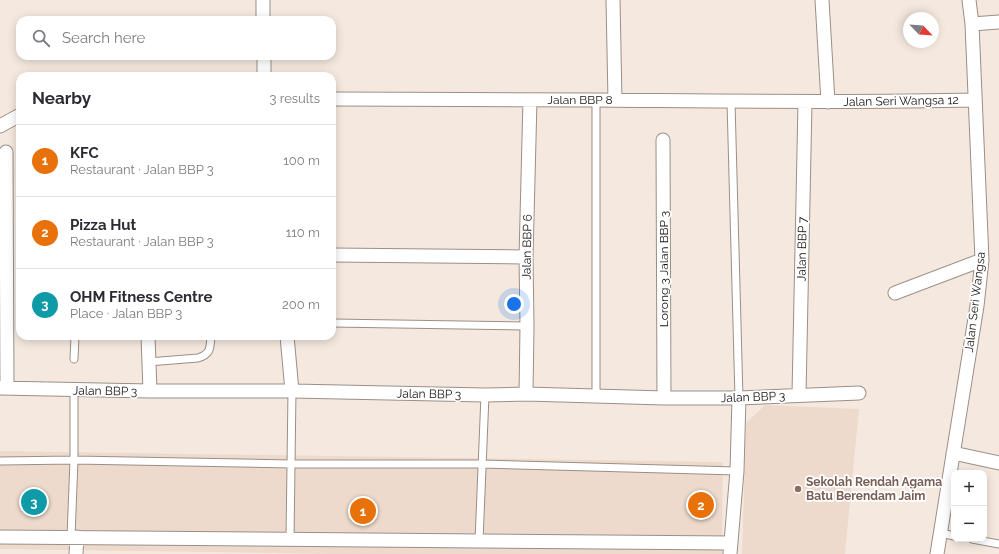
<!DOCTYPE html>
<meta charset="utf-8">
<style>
body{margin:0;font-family:Raleway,sans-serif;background:#f7f7f7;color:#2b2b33}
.controls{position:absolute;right:12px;bottom:12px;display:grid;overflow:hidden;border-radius:8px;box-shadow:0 2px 10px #0003}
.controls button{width:36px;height:36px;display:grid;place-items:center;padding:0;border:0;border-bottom:1px solid #e1e1e2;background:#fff;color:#2b2b33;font:20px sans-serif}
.compass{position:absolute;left:903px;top:12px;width:36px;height:36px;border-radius:50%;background:#fff;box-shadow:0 2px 10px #0003;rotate:115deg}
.you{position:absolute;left:514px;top:304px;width:14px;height:14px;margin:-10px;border:3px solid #fff;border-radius:50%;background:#1a73e8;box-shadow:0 0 0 6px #1a73e833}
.badge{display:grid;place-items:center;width:26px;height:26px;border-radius:50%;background:#be5a27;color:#fff;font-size:13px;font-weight:700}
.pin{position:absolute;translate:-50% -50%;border:2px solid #fff;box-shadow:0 1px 4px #0006}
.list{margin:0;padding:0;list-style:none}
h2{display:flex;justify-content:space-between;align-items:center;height:52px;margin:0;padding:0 16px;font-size:17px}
h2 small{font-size:13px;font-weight:400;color:#7c7c81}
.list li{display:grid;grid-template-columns:26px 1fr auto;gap:12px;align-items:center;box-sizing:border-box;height:72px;padding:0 16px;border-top:1px solid #e1e1e2}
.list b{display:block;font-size:15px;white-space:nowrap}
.list p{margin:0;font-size:13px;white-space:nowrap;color:#7c7c81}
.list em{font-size:13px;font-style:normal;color:#7c7c81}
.icon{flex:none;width:22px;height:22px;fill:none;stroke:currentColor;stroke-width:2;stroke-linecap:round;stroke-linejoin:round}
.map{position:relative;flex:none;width:999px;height:554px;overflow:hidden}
.search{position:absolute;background:#fff;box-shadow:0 2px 10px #0003;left:16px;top:16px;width:320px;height:44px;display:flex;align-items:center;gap:10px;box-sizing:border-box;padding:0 14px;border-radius:12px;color:#7c7c81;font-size:15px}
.panel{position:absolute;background:#fff;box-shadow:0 2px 10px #0003;left:16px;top:72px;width:320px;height:268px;border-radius:12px}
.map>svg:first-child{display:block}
.built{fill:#eddacc}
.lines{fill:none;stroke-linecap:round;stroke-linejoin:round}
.lane-casing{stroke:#9a8f87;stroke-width:9}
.street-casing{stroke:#9a8f87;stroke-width:15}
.lane{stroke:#fff;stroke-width:7}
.street{stroke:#fff;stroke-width:13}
.education-dot{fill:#8d6e63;stroke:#fff;stroke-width:1.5}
.labels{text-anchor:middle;stroke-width:3.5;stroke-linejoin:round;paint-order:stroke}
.street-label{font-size:12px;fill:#171310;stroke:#fff}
.education-label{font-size:12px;font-weight:bold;fill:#785e54;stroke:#fff;text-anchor:start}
</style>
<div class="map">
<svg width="999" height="554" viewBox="0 0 999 554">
<rect width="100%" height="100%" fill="#f5e9df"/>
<!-- built -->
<path class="built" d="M765,405L859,409L845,554H742L746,423Z
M0,451L723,462L722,554H332L0,549Z"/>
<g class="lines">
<defs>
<path id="lane" d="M596,100V397
M731,102L739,398
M332,323L527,326
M74,359L75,336
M148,362L198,358C211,354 210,348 211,336
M0,461L74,460L291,464H482L737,471
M941,533L954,536
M71,537L74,460V390
M290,539L292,391
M972,539L999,544
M479,541L485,395"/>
<path id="street" d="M263,0V20
M613,0L615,100
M822,0L828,102
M972,24L999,22
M264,56V76
M332,99C420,100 509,99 597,100C723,101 849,103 975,100
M0,126L20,115
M663,140L664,398
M6,152L7,388
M332,255L526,257
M895,293L982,260
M148,336L150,391
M287,336L292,391
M0,388L150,391H292L485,395L526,394L664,398H739L859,393
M526,394L527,326L526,257L530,100
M799,395L805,102
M953,453L999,463
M0,537L731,543
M76,554L77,537
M730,554L737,471L739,398
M937,554L977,306L982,260L972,24L969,0"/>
</defs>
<!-- lane casing -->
<use href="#lane" class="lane-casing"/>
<!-- street casing -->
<use href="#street" class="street-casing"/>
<!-- lane -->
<use href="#lane" class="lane"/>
<!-- street -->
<use href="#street" class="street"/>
</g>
<!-- markers -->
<circle class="education-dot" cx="798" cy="489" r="4"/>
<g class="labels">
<!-- street labels -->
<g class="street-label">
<text x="580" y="104">Jalan BBP 8</text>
<text transform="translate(901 101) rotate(-1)" y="4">Jalan Seri Wangsa 12</text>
<text transform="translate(527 247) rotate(-89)" y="4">Jalan BBP 6</text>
<text transform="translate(802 249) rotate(-89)" y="4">Jalan BBP 7</text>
<text transform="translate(664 269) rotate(-90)" y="4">Lorong 3 Jalan BBP 3</text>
<text transform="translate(975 302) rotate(-83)" y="4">Jalan Seri Wangsa</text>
<text transform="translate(105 391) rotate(1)" y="4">Jalan BBP 3</text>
<text transform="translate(429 394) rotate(1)" y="4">Jalan BBP 3</text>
<text transform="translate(753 397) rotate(-2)" y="4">Jalan BBP 3</text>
</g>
<!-- education labels -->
<g class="education-label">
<text x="806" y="486">Sekolah Rendah Agama<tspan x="806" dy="14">Batu Berendam Jaim</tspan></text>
</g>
</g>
</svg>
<div class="controls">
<button>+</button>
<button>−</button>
</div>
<svg class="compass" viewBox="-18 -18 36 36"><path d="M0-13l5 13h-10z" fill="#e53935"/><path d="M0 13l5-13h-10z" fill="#7c7c81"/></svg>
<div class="you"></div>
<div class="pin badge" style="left:363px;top:511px;background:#e8710a">1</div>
<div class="pin badge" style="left:701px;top:505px;background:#e8710a">2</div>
<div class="pin badge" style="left:34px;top:502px;background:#0f9aa8">3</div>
<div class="search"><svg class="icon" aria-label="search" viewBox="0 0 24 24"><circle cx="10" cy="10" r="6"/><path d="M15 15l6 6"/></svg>Search here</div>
<section class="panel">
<h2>Nearby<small>3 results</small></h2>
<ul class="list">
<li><span class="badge" style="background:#e8710a">1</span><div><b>KFC</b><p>Restaurant · Jalan BBP 3</p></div><em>100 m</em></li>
<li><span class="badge" style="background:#e8710a">2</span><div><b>Pizza Hut</b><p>Restaurant · Jalan BBP 3</p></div><em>110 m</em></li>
<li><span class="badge" style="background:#0f9aa8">3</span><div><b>OHM Fitness Centre</b><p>Place · Jalan BBP 3</p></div><em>200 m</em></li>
</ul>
</section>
</div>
